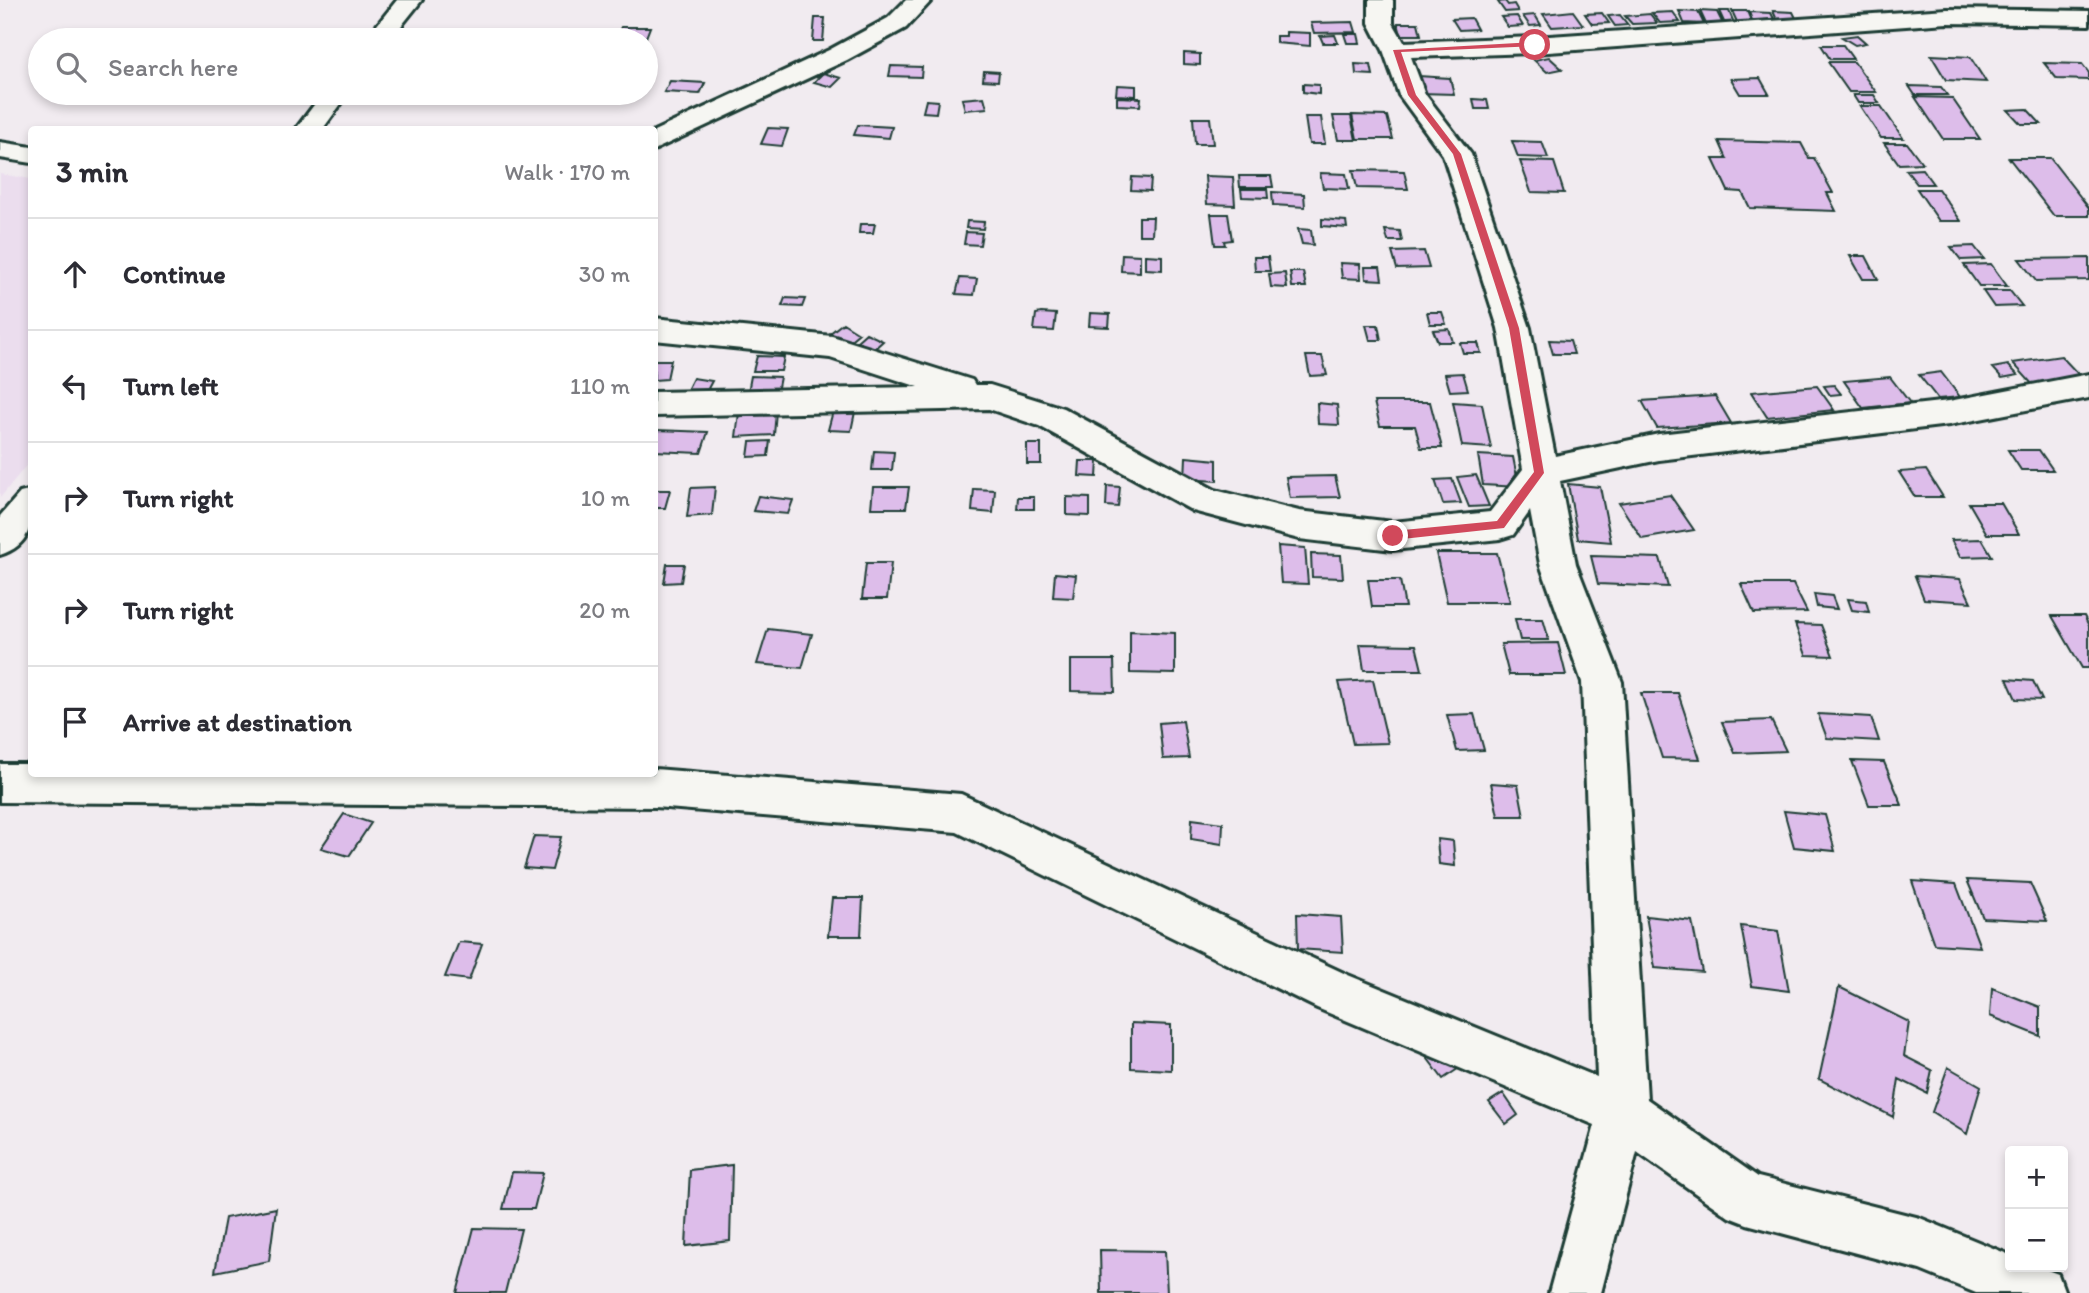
<!DOCTYPE html>
<meta charset="utf-8">
<style>
body{margin:0;font-family:Itim,sans-serif;background:#f2f2f3;color:#2b2b33}
.controls{position:absolute;right:21px;bottom:21px;display:grid;overflow:hidden;border-radius:7px;box-shadow:0 4px 10px #0003}
.controls button{width:63px;height:63px;display:grid;place-items:center;padding:0;border:0;border-bottom:2px solid #e1e1e2;background:#fff;color:#2b2b33;font:35px sans-serif}
.stop{position:absolute;width:21px;height:21px;margin:-16px;border:5px solid #d1495b;border-radius:50%;background:#fff}
.stop.end{background:#d1495b;border-color:#fff;box-shadow:0 2px 7px #0008}
.list{margin:0;padding:0;list-style:none}
h2{display:flex;justify-content:space-between;align-items:center;height:91px;margin:0;padding:0 28px;font-size:30px}
h2 small{font-size:23px;font-weight:400;color:#7c7c81}
.list li{display:grid;grid-template-columns:46px 1fr auto;gap:21px;align-items:center;box-sizing:border-box;height:112px;padding:0 28px;border-top:2px solid #e1e1e2}
.list b{display:block;font-size:26px;white-space:nowrap}
.list em{font-size:23px;font-style:normal;color:#7c7c81}
.icon{flex:none;width:38px;height:38px;fill:none;stroke:currentColor;stroke-width:2;stroke-linecap:round;stroke-linejoin:round}
.map{position:relative;flex:none;width:2089px;height:1293px;overflow:hidden}
.search{position:absolute;background:#fff;box-shadow:0 4px 10px #0003;left:28px;top:28px;width:630px;height:77px;display:flex;align-items:center;gap:18px;box-sizing:border-box;padding:0 24px;border-radius:38px;color:#7c7c81;font-size:26px}
.panel{position:absolute;background:#fff;box-shadow:0 4px 10px #0003;left:28px;top:126px;width:630px;height:651px;border-radius:7px}
.map>svg:first-child{display:block}
.built{fill:#ebddee}
.building{fill:#ddbdea;stroke:#1f3d34;stroke-width:2}
.lines{fill:none;stroke-linecap:round;stroke-linejoin:round}
.minor-casing{stroke:#1f3d34;stroke-width:6}
.minor{fill:#f6f6f2;fill-rule:evenodd}
.route{fill:#d1495b}
</style>
<div class="map">
<svg width="2089" height="1293" viewBox="0 0 2089 1293">
<rect width="100%" height="100%" fill="#f1ebf0"/>
<filter id="ink" filterUnits="userSpaceOnUse"><feTurbulence type="fractalNoise" baseFrequency=".0143" numOctaves="2"/><feDisplacementMap in="SourceGraphic" scale="14" xChannelSelector="R" yChannelSelector="G"/><feConvolveMatrix kernelMatrix="1 2 1 2 8 2 1 2 1" color-interpolation-filters="sRGB"/></filter>
<g filter="url(#ink)">
<!-- built -->
<path class="built" d="M0,174L31,179L32,458L0,498Z"/>
<!-- building -->
<path class="building" d="M1505,1L1508,5L1514,4L1518,11L1505,12L1498,2Z
M1573,11L1583,25L1552,27L1543,14Z
M1679,11L1698,12L1704,24L1684,23Z
M1700,11L1717,12L1723,24H1706Z
M1719,11H1729L1734,23L1724,22Z
M1732,11H1747L1752,23L1737,22Z
M1773,11L1793,12L1797,20H1777Z
M1673,12L1680,22L1660,23L1652,13Z
M1749,12L1771,13L1775,21L1752,20Z
M1602,13L1609,23L1592,24L1585,14Z
M1650,14L1657,23L1632,24L1625,16Z
M1535,15L1541,25L1530,26L1523,16Z
M1620,15L1628,25L1615,26L1608,16Z
M1517,16L1523,26L1508,27L1501,17Z
M815,18H825L823,41H813Z
M1471,18L1477,29L1459,30L1452,19Z
M1353,22L1356,32L1314,33L1311,23Z
M1398,23H1418L1421,35H1401Z
M621,27H650L645,40H615Z
M1286,32L1310,33V46L1276,43V36H1286Z
M1344,34H1358L1360,43H1347Z
M1335,35L1338,43H1323L1320,36Z
M1857,35L1866,43L1855,45L1842,37Z
M1821,45H1843L1853,59H1830Z
M1184,53L1200,54V65L1184,64Z
M1931,55L1970,57L1986,82L1946,80Z
M1549,57L1562,69L1547,72L1534,60Z
M1828,62H1854L1876,92H1849Z
M2044,63L2082,64L2089,73V80L2057,79Z
M1355,64L1371,65L1373,75L1356,74Z
M891,66L922,67L921,77L889,76Z
M984,71L999,72L998,81L983,80Z
M823,73L841,78L832,87L814,82Z
M1418,76L1450,78L1454,94L1420,93Z
M1760,78L1769,94H1740L1731,79Z
M670,81L705,83L700,94L664,92Z
M1303,84L1319,85V94L1303,92Z
M1117,85L1136,86V96L1116,95Z
M1909,86L1941,87L1947,95H1915Z
M1853,95H1874L1879,103H1858Z
M984,97L987,108L965,110L962,99Z
M1117,97L1141,98L1140,106L1117,105Z
M1915,97L1952,98L1980,139H1943Z
M1473,99L1487,100L1489,109H1475Z
M926,100L938,101L936,113L923,112Z
M1860,106H1881L1903,138H1881Z
M2027,109L2041,124H2021L2008,110Z
M1352,115L1387,116L1393,139H1357Z
M1333,116H1351L1356,140H1338Z
M1305,117H1321L1325,144H1309Z
M1193,118H1210L1213,144H1195Z
M858,125L892,127L889,138L854,135Z
M768,128L788,129L782,146L761,144Z
M1512,141L1542,142L1548,158L1518,157Z
M1719,141L1801,143L1809,158H1814L1833,193H1827L1836,211L1750,208L1742,192L1728,191L1713,159H1727Z
M1884,143H1907L1922,163L1899,164Z
M2009,158H2050L2089,208V216H2054Z
M1520,161L1554,162L1564,193L1531,192Z
M1922,169L1933,184H1917L1906,170Z
M1353,170L1404,171L1408,189L1357,188Z
M1320,173L1346,174L1349,189L1323,188Z
M1205,176L1233,177L1235,205L1207,204Z
M1239,176H1271L1273,187H1240Z
M1132,177L1151,178L1150,191L1131,190Z
M1241,189H1267L1268,198L1242,197Z
M1917,189H1938L1961,221H1939Z
M1272,192L1304,194L1305,207L1273,205Z
M1211,214H1228L1232,240L1224,241L1225,245H1215Z
M1139,217H1153L1152,235H1139Z
M1322,219L1346,221L1347,228L1322,226Z
M967,221L984,222L983,229L966,228Z
M860,224H875L873,233H859Z
M1298,229L1311,230L1313,245L1302,244Z
M1385,230L1400,231L1402,241H1388Z
M966,232L982,233L980,245L964,244Z
M1974,246L1984,259L1961,260L1951,247Z
M1424,251L1429,268L1397,269L1392,252Z
M1122,254L1140,255V272L1121,271Z
M1145,255L1162,256V270L1145,269Z
M1850,256H1866L1878,279H1863Z
M1254,257H1268L1270,271H1255Z
M2089,258V280L2036,281L2019,259Z
M1340,263L1360,264L1361,279L1342,278Z
M1991,264L2007,286H1979L1964,265Z
M1365,267H1380L1382,280L1366,279Z
M1290,272H1303L1306,287H1292Z
M1285,273L1287,288L1271,287L1269,274Z
M960,278L977,279L974,295L956,294Z
M1983,291H2010L2022,306L1994,307Z
M785,298L805,299L802,307L782,306Z
M1427,312H1442L1446,324H1430Z
M1041,313L1056,314L1054,331L1034,330L1036,314Z
M1090,313L1110,314L1109,327L1089,326Z
M843,323L859,333L846,344L829,334Z
M1366,325H1378L1381,340H1370Z
M1449,329L1453,342H1438L1433,330Z
M866,333L883,341L873,350L856,342Z
M1549,340L1570,341L1574,354H1553Z
M1460,343H1478L1481,353H1463Z
M757,356L784,357L781,371H753Z
M1306,356H1322L1327,375L1310,376Z
M2061,356L2081,377L2033,385L2013,363Z
M654,360H671L667,379L654,380Z
M2008,365L2018,375L2002,378L1993,368Z
M1941,372L1960,397L1938,399L1919,375Z
M1463,373L1468,390L1450,391L1445,374Z
M751,376L780,377L777,392H748Z
M1890,377L1910,403L1863,408L1844,381Z
M693,378L712,381L704,396L685,394Z
M1834,385L1841,394L1830,395L1824,386Z
M1817,386L1834,410L1767,417L1751,392Z
M1715,396L1731,423L1657,428L1642,401Z
M1374,402H1430L1442,448H1421L1415,426H1380Z
M1453,402L1482,404L1491,448L1462,446Z
M1317,403L1337,405L1339,425L1318,424Z
M776,411L774,435L736,437L739,413Z
M833,411L855,412L851,431L828,430Z
M656,430L708,432L701,453L654,451Z
M770,441L768,456L748,457L750,442Z
M1027,444H1041V464H1027Z
M2008,450H2039L2053,470H2021Z
M874,451L894,452L892,470H872Z
M1478,455L1513,457L1519,487L1483,485Z
M1186,457L1217,460V481L1185,479Z
M1080,461H1098L1097,477L1079,476Z
M1926,470L1943,497H1915L1899,472Z
M1476,475L1489,506L1469,507L1457,477Z
M1335,476L1340,497L1290,498L1286,477Z
M1452,479L1461,503L1443,504L1435,480Z
M1568,484L1600,487L1611,542L1578,539Z
M1107,486L1120,487L1118,507L1106,506Z
M715,487L712,515L687,517L691,488Z
M873,487H909L906,508H871Z
M974,489L995,490L993,513L972,511Z
M654,490H670L665,508H654Z
M1670,495L1694,530L1642,539L1619,503Z
M758,496L793,500L788,514L753,511Z
M1018,497H1034V509H1017Z
M1067,497L1090,498V516L1067,515Z
M1969,503H2001L2019,534H1987Z
M1982,539L1992,556L1960,557L1951,540Z
M1278,546L1305,548L1308,584L1281,583Z
M1436,553H1497L1510,602H1447Z
M1311,554L1341,555L1343,578L1312,577Z
M1591,556L1660,558L1668,587L1598,584Z
M866,563H891L887,599H862Z
M667,564H684L681,582L664,583Z
M1055,573L1076,575L1073,598L1053,597Z
M1915,576L1960,579L1971,602L1924,599Z
M1368,580H1400L1405,607H1372Z
M1741,584H1793L1807,612L1754,613Z
M1814,594L1832,596L1837,609L1817,607Z
M1848,599L1866,601L1869,612L1852,610Z
M2052,616H2084L2089,626V668H2082Z
M1515,619H1543L1549,640H1520Z
M1795,624L1821,625L1833,656L1806,655Z
M768,629L812,634L802,668L757,664Z
M1130,631L1175,633V674L1130,673Z
M1558,643L1566,675H1509L1501,644Z
M1360,644L1416,645L1422,670H1364Z
M1071,660H1114L1115,692L1071,691Z
M2007,679L2033,681L2042,700L2016,699Z
M1373,680L1388,743L1353,744L1339,682Z
M1641,693H1678L1700,759L1662,758Z
M1474,714L1484,750L1457,751L1447,715Z
M1818,714L1871,717L1879,741L1827,738Z
M1771,720L1786,751L1735,753L1722,722Z
M1183,721L1189,758L1163,759L1159,723Z
M1852,761L1884,762L1902,805H1869Z
M1491,783L1518,785L1524,816H1498Z
M1784,811L1825,815L1835,851L1794,847Z
M344,814L371,823L349,856L321,848Z
M1192,819L1223,823L1222,844L1191,839Z
M534,836L561,837L552,870L524,868Z
M1437,839L1453,841L1455,866L1439,864Z
M1967,880L2030,883L2047,921L1983,918Z
M1912,881L1956,884L1980,947L1934,944Z
M832,898H863L861,936H828Z
M1297,914L1341,917L1343,952L1298,949Z
M1646,916L1692,921L1702,972L1655,968Z
M1741,926L1778,931L1789,991L1752,986Z
M459,942L482,944L469,980L445,977Z
M1839,987L1909,1022L1904,1056L1932,1070L1927,1093L1899,1079L1893,1117L1819,1079Z
M1992,988L2040,1007V1036L1990,1016Z
M1131,1023L1171,1025V1070L1131,1068Z
M1453,1036L1471,1060L1443,1079L1425,1055Z
M1948,1067L1981,1086L1967,1134L1932,1112Z
M1503,1093L1518,1115L1506,1124L1489,1102Z
M732,1165L730,1241L686,1246L690,1170Z
M512,1172L543,1173L534,1209H503Z
M276,1208L269,1261L215,1272L225,1218Z
M474,1228L521,1229L505,1293H457Z
M1100,1250L1165,1251L1167,1293H1101Z"/>
<g class="lines">
<defs>
<path id="minor" d="M397,0H422L390,40H365Z
M906,0H932L906,28L847,60L654,150V131L829,50L888,18Z
M1369,0H1393V23L1404,42L1535,37L1947,9L2089,11V25L1947,23L1535,53L1411,57L1425,94L1471,154L1530,328L1555,456L1659,434L1949,401L2089,374V398L1949,425L1659,460L1560,481L1576,564L1622,682L1647,1099L1758,1177L1920,1218L2010,1255V1267H2039L2058,1274L2065,1293H1976L1920,1270L1747,1224L1729,1217L1637,1152L1601,1293H1549L1595,1125L1317,1008L957,832L655,807L0,802V764H32V774H654L655,769L961,794L1348,975L1597,1077L1582,682L1540,564L1530,511L1513,535L1500,539L1393,550L1299,539L1193,511L1039,426L989,409L654,416V392L919,387L830,358L654,340V318L832,336L972,380L975,385H990L1063,408L1215,490L1299,511L1393,522L1490,512L1523,469L1498,328L1443,155L1399,95L1383,50L1369,23Z
M323,93H349L322,130H295Z
M0,142L32,147V163L0,158Z
M32,490C32,520 34,544 0,555V516L20,493Z"/>
</defs>
<!-- minor casing -->
<use href="#minor" class="minor-casing"/>
<!-- minor -->
<use href="#minor" class="minor"/>
</g>
</g>
<!-- route -->
<path class="route" d="M1535,42L1538,46L1401,52L1416,95L1461,154L1519,328L1544,473L1504,528L1393,540L1387,536L1393,531L1497,521L1534,472L1509,328L1453,154L1408,95L1393,50Z"/>
</svg>
<div class="controls">
<button>+</button>
<button>−</button>
</div>
<div class="stop" style="left:1535px;top:45px"></div>
<div class="stop end" style="left:1393px;top:536px"></div>
<div class="search"><svg class="icon" aria-label="search" viewBox="0 0 24 24"><circle cx="10" cy="10" r="6"/><path d="M15 15l6 6"/></svg>Search here</div>
<section class="panel">
<h2>3 min<small>Walk · 170 m</small></h2>
<ul class="list">
<li><svg class="icon" aria-label="ahead" viewBox="0 0 24 24"><path d="M12 20V5M6 11l6-6 6 6"/></svg><div><b>Continue</b></div><em>30 m</em></li>
<li><svg class="icon" aria-label="left" viewBox="0 0 24 24"><path d="M17 20v-9H6M10 6l-5 5 5 5"/></svg><div><b>Turn left</b></div><em>110 m</em></li>
<li><svg class="icon" aria-label="right" viewBox="0 0 24 24"><path d="M7 20v-9h11M14 6l5 5-5 5"/></svg><div><b>Turn right</b></div><em>10 m</em></li>
<li><svg class="icon" aria-label="right" viewBox="0 0 24 24"><path d="M7 20v-9h11M14 6l5 5-5 5"/></svg><div><b>Turn right</b></div><em>20 m</em></li>
<li><svg class="icon" aria-label="arrive" viewBox="0 0 24 24"><path d="M6 21V4h12l-3 4 3 4H6"/></svg><div><b>Arrive at destination</b></div></li>
</ul>
</section>
</div>
